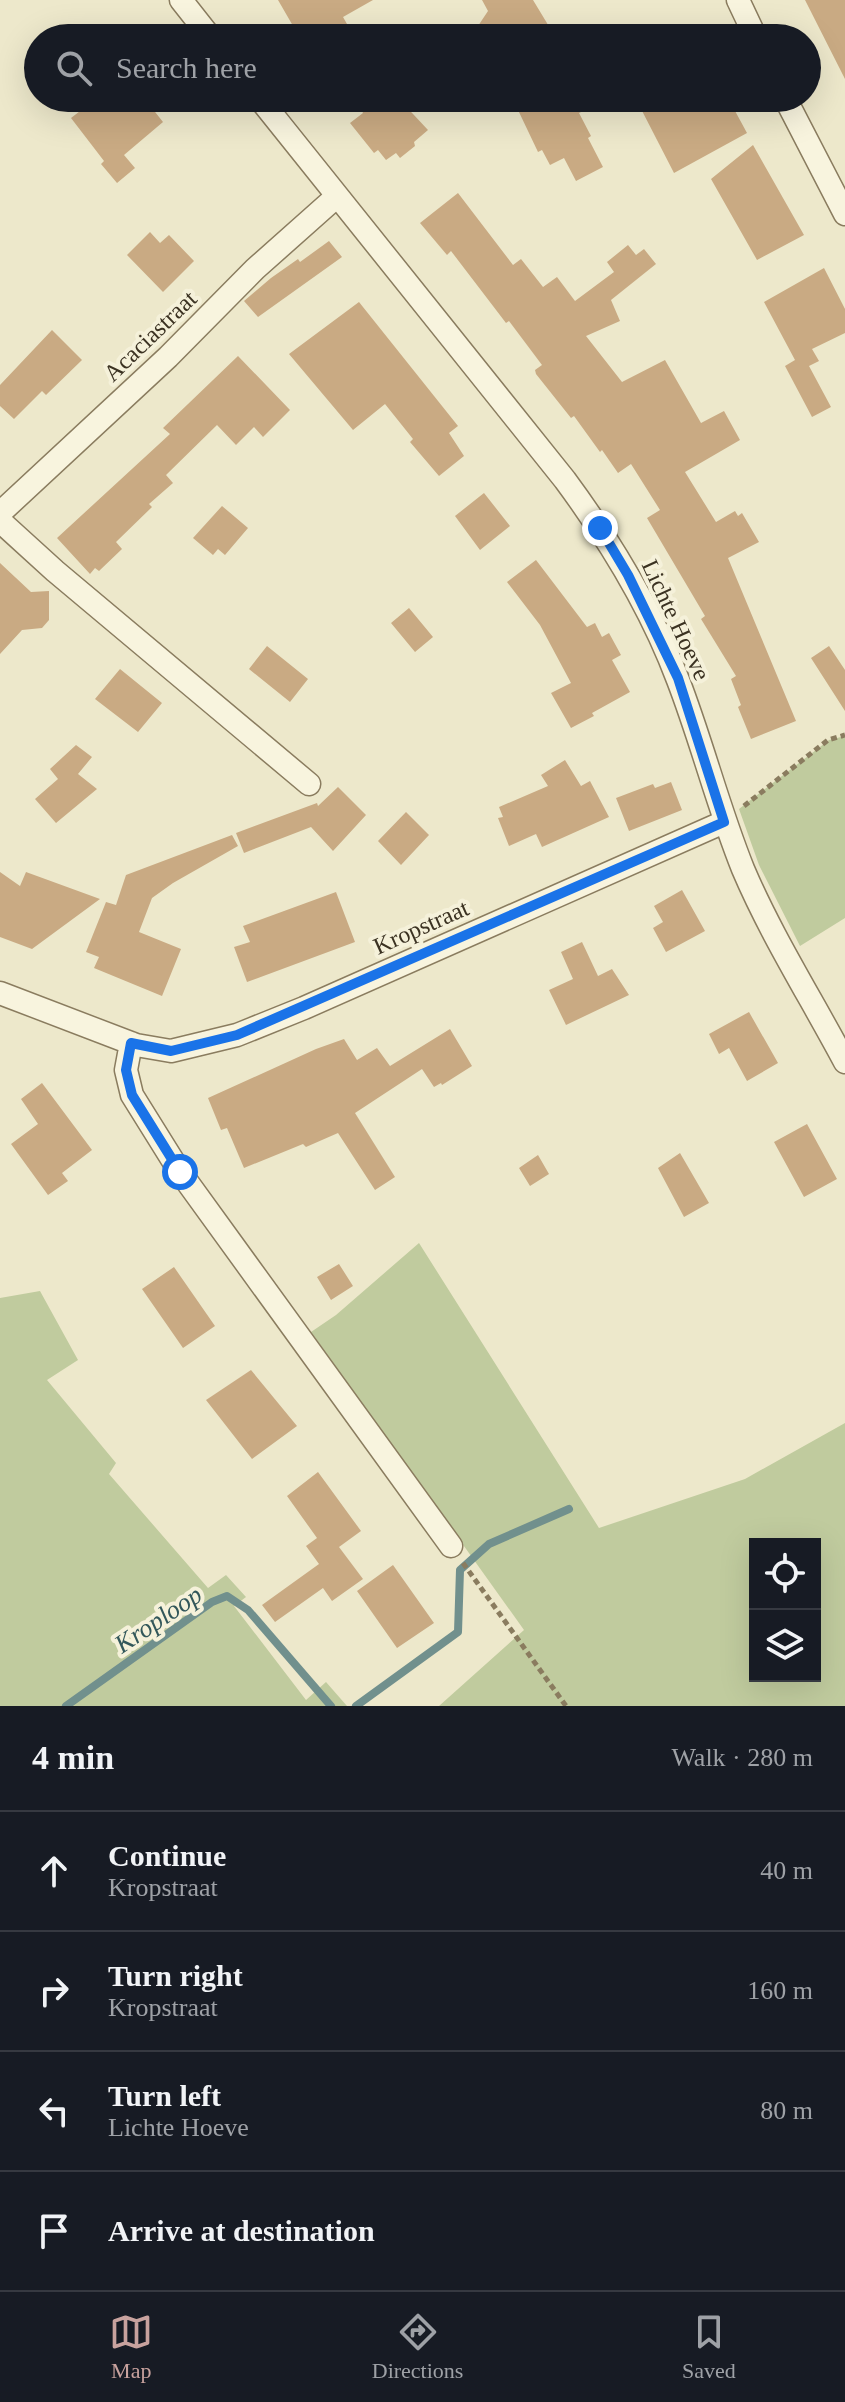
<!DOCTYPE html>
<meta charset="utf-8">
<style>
body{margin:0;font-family:"Times New Roman",serif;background:#242831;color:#f1f3f6}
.controls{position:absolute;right:24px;bottom:24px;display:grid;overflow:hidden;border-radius:0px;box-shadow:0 8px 32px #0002}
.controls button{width:72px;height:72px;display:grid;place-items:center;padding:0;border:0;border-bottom:2px solid #363941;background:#171b24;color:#f1f3f6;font:40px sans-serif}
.stop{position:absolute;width:24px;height:24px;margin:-18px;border:6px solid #1a73e8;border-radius:50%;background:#fff}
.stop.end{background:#1a73e8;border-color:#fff;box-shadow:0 2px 8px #0008}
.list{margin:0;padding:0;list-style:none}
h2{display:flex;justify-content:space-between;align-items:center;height:104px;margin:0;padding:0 32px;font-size:34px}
h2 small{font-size:26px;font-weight:400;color:#9ea1a6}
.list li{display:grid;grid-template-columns:52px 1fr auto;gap:24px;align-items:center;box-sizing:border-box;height:120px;padding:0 32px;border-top:2px solid #363941}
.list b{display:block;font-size:30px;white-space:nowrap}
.list p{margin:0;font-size:26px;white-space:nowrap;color:#9ea1a6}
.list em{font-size:26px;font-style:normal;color:#9ea1a6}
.icon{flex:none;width:44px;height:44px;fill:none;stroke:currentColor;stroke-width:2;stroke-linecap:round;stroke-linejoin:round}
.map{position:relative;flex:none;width:845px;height:1706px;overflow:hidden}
.search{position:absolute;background:#171b24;box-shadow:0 8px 32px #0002;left:24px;right:24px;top:24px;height:88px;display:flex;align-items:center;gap:20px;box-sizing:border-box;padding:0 28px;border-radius:44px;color:#9ea1a6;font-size:30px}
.sheet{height:584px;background:#171b24}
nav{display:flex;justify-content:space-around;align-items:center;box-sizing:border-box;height:112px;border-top:2px solid #363941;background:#171b24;font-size:22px;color:#9ea1a6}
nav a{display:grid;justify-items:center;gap:4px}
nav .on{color:#c8a29e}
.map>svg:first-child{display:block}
.green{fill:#c0cb9e;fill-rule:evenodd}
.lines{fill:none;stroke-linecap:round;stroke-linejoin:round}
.stream{stroke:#71908d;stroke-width:8}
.building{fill:#c9aa83}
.street-casing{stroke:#8a7c5f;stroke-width:25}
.path{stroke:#8a7c5f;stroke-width:5;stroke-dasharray:6 4;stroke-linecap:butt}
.street{stroke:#f8f4de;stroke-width:22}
.route{stroke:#1a73e8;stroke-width:10}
.labels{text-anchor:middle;stroke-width:8;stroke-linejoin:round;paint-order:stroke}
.street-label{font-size:24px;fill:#3b3222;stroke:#f5f1da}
.water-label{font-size:26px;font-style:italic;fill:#32575a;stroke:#f5f1da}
</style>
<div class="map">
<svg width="845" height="1706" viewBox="0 0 845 1706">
<rect width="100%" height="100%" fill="#ede8cb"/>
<!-- green -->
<path class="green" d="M845,736V918L800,946L759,865L739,809L829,740Z
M419,1243L599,1528L745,1479L845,1423V1706H439L524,1630L311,1332L336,1315ZM755,1544H815V1676H755Z
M40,1291L78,1360L47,1380L116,1463L109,1474L208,1588L226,1575L246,1597L234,1606L306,1700L326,1682L347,1706H0V1298Z"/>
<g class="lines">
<!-- stream -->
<path class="stream" d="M66,1706L212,1602L227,1596L248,1610L331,1706
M356,1706L458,1632L460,1570L489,1544L569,1509"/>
</g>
<!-- building -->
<path class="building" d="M278,0H373L343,17L355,38H300Z
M482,0H533L556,38H470L488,11Z
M805,0H845V79Z
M97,98H120L128,107L139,98H144L163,122L124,155L135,168L117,183L101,164L104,161L71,118Z
M374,98H398L428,130L414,142L415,146L400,158L396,153L386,160L378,150L374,153L350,123L363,113L361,109Z
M529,98H609L579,113L591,136L588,138L603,167L576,181L564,158L550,165L542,150L538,152L518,110L531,104Z
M653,98H728L747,133L674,173L639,105Z
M753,145L804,235L757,260L711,179Z
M458,193L513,265L521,259L543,287L557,277L575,301L614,272L607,262L628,245L636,255L644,249L656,264L611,300L620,321L586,336L622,382L665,360L701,423L724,411L740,440L685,472L716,522L735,511L738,516L742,513L759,542L728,558L796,721L751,739L738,707L741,705L731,679L736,676L701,619L705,616L647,518L660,510L631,464L618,473L602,450L600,452L574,416L571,418L536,374L535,370L542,365L509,321L506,323L451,251L447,255L420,223Z
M150,232L160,243L169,235L194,261L163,292L127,255Z
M329,241L342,257L258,317L244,301L271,278L298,259L300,262Z
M824,268L845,309V333L812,349L819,361L809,366L831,407L812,417L785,366L795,360L764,302Z
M359,302L458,426L449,433L464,456L439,476L410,442L413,439L385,404L353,430L289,354Z
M52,330L82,360L46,395L42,391L14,419L0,406V385Z
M238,356L290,410L263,437L254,427L236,445L217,425L166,475L173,483L149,504L152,507L116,542L122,549L99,571L95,568L90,574L57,538L170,434L163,428Z
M484,493L510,526L480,550L455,516Z
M222,506L248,528L225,555L218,549L213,555L193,538Z
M536,560L587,627L595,623L602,637L609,633L621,655L612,660L630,692L592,713L594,716L571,728L551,693L571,683L540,625L507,582Z
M0,563L31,592L49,591V620L42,628L22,630L0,654Z
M409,608L433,637L415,652L391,623Z
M267,646L308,679L290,702L249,669Z
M829,646L845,670V711L811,658Z
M120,669L162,703L138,732L95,699Z
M76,745L92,757L78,774L97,789L56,823L35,799L58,779L50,769Z
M565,760L581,786L590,781L609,817L542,847L536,834L509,846L498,818L503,817L499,807L548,786L541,775Z
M671,782L682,810L629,831L616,798L653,784L655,788Z
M338,787L366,815L333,851L311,827L244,853L236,833L317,803L318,806Z
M406,812L429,835L401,865L378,841Z
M232,835L238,846L173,883L152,898L139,932L181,949L162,996L94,968L99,957L86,952L106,902L116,905L126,875Z
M0,872L20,886L26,872L100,899L32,949L0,937Z
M682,890L705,931L666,952L653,928L663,922L654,906Z
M336,892L355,942L247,982L234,947L250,942L243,926Z
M582,942L598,976L612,969L629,995L566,1025L549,990L573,979L561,952Z
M749,1012L778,1063L747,1081L729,1048L719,1054L709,1034Z
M450,1029L472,1066L442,1085L441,1083L434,1087L422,1069L355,1113L395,1177L375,1190L338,1133L306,1147L303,1144L244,1168L227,1128L221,1130L208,1098L316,1049L344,1039L357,1060L377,1048L390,1066Z
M42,1083L92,1150L62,1173L68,1181L48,1195L11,1144L38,1124L21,1099Z
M807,1124L837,1179L804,1197L774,1142Z
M680,1153L709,1203L684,1217L658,1168Z
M538,1155L549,1174L530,1186L519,1168Z
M339,1264L353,1286L331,1300L317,1277Z
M174,1267L215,1326L183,1348L142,1289Z
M251,1370L297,1426L252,1459L206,1400Z
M318,1472L361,1531L339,1547L363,1579L332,1601L323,1588L275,1622L262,1605L319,1564L306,1546L317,1538L287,1496Z
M393,1565L434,1623L397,1648L357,1591Z"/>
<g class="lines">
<defs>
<path id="street" d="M181,0L211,38
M738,0L756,38
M259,98L565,480C610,541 651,608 678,680C702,742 718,807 743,869C771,935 811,998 845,1062
M785,98L845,214
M0,513L168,357L255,269L336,197
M0,521L55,571L309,784
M0,993L136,1045L171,1051L237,1035L304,1008L724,822
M131,1043L126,1070L132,1095L180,1172L451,1546"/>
</defs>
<!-- street casing -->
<use href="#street" class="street-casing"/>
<!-- path -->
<path class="path" d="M744,806L828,740L845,735
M463,1563L566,1706"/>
<!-- street -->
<use href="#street" class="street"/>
</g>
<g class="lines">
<!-- route -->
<path class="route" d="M180,1172L132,1095L126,1070L131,1043L171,1051L237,1035L724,822L678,678L628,575L600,528"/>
</g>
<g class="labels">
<!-- street labels -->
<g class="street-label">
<text transform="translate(150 336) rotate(-44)" y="8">Acaciastraat</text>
<text transform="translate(676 620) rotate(65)" y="8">Lichte Hoeve</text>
<text transform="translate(421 927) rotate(-24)" y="8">Kropstraat</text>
</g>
<!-- water labels -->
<g class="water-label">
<text transform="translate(158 1619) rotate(-34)" y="9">Kroploop</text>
</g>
</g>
</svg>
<div class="controls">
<button><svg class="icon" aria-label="locate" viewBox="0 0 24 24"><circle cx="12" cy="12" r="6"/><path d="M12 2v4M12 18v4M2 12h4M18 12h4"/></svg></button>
<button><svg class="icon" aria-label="layers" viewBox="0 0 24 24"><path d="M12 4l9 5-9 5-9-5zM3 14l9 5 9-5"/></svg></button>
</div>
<div class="stop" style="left:180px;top:1172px"></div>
<div class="stop end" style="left:600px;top:528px"></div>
<div class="search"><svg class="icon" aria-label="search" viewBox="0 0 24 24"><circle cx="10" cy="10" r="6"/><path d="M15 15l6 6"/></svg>Search here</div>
</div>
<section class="sheet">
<h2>4 min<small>Walk · 280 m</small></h2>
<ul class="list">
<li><svg class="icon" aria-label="ahead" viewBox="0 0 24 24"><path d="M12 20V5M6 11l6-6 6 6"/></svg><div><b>Continue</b><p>Kropstraat</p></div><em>40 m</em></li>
<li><svg class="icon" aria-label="right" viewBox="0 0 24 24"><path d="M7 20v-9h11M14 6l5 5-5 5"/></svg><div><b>Turn right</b><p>Kropstraat</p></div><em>160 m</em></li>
<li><svg class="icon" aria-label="left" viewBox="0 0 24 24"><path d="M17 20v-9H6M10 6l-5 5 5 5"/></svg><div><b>Turn left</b><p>Lichte Hoeve</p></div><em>80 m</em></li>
<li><svg class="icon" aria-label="arrive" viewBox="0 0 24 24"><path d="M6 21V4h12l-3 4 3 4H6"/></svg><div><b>Arrive at destination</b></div></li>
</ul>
</section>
<nav>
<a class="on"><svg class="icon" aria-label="map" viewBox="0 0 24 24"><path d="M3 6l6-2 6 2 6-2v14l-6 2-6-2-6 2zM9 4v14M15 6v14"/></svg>Map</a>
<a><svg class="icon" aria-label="directions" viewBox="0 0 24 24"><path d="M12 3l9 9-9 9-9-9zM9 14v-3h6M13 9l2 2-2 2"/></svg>Directions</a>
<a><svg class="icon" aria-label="saved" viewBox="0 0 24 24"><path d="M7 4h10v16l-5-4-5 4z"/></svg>Saved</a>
</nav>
